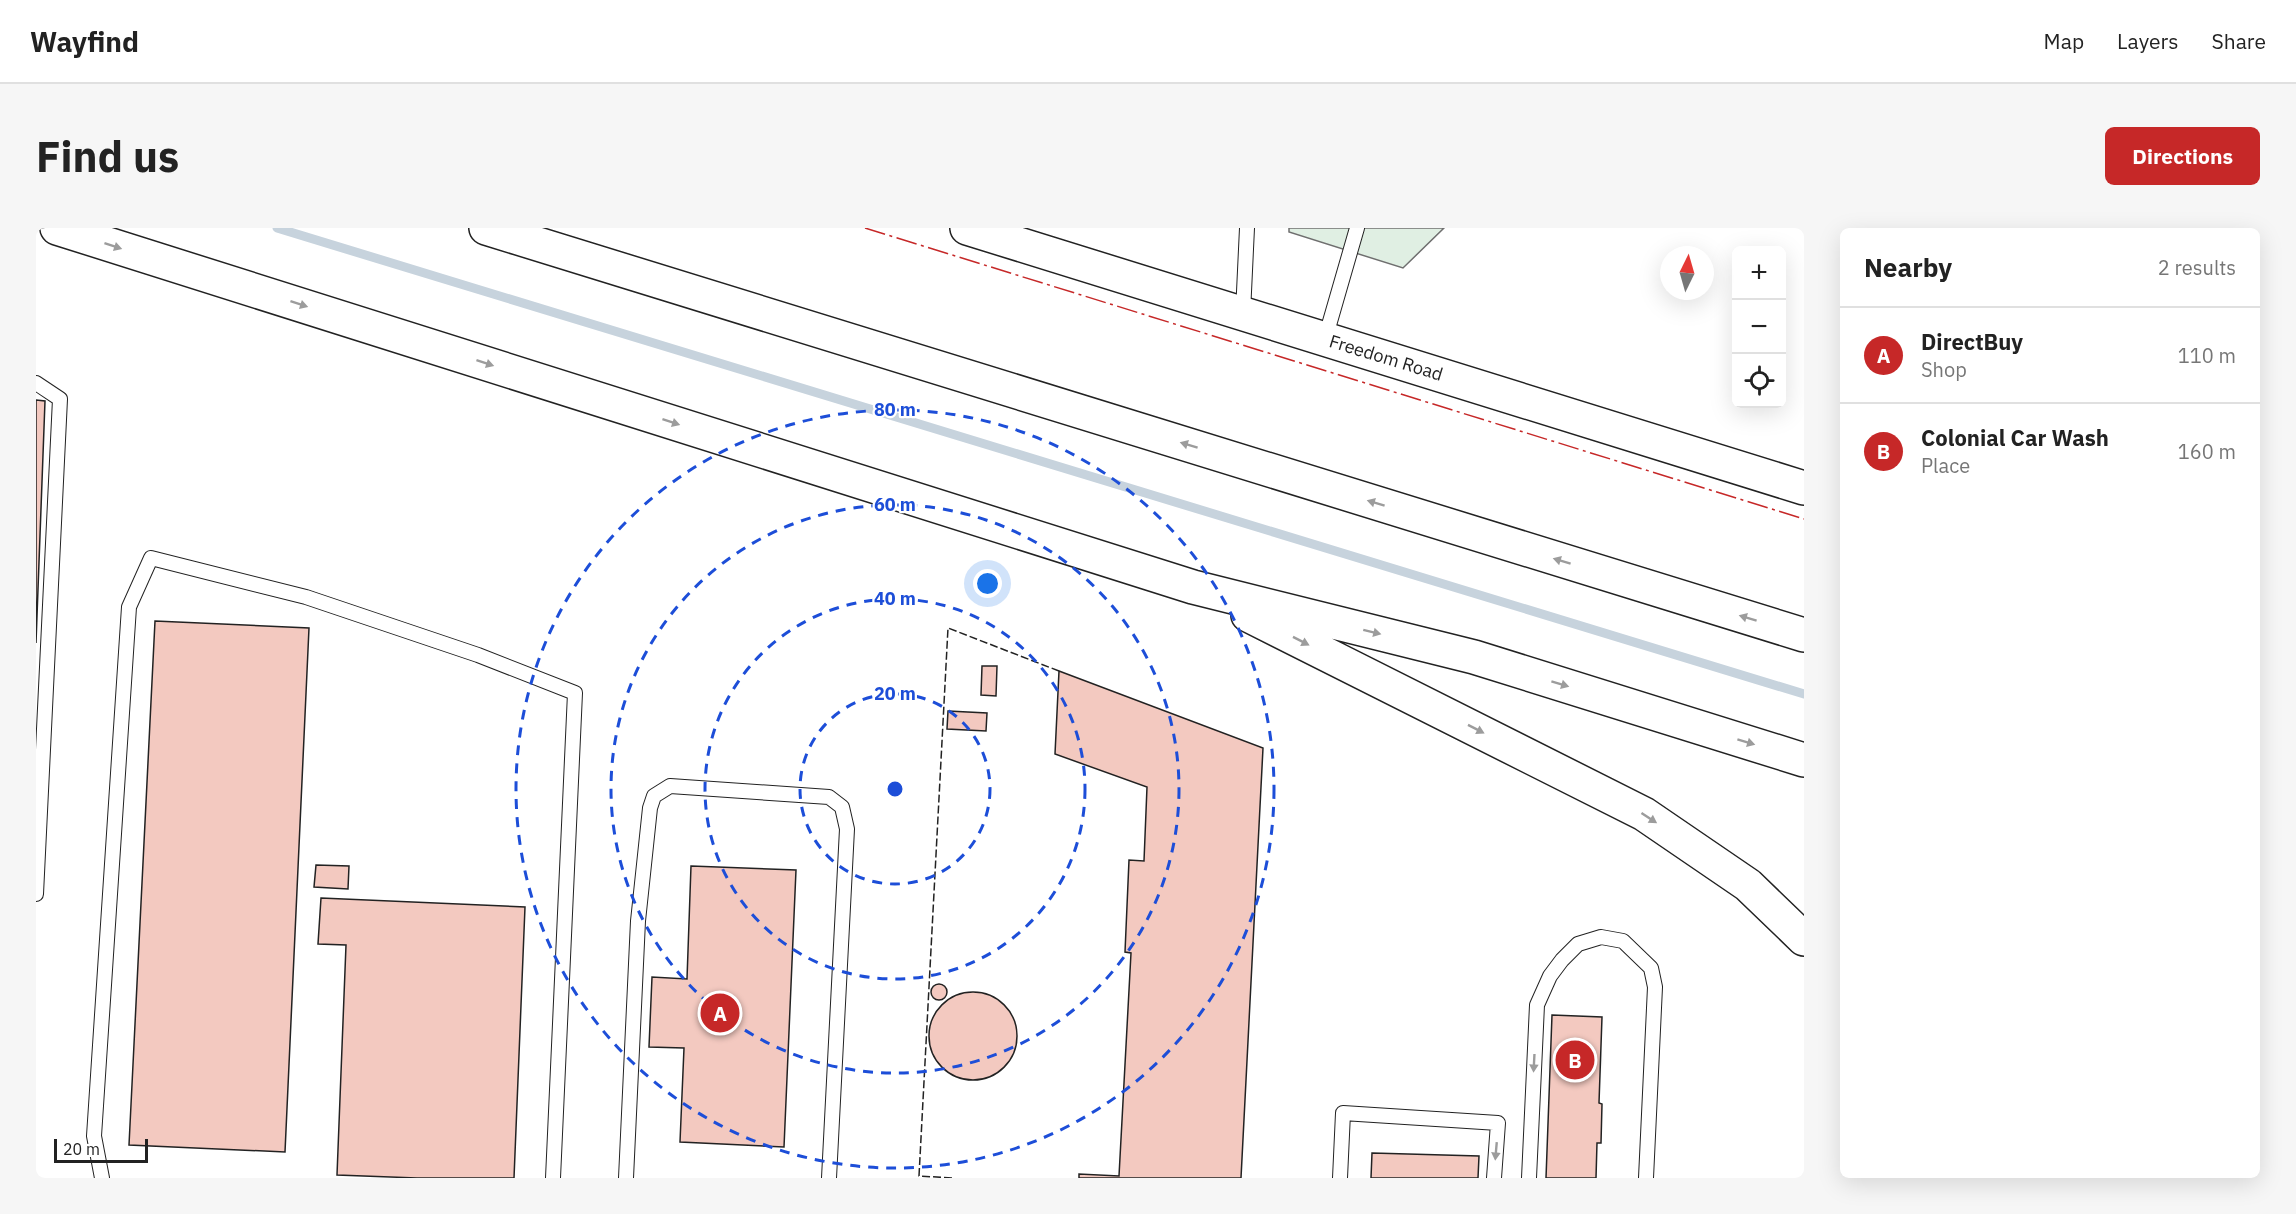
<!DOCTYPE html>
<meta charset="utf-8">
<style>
body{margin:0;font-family:"IBM Plex Sans",sans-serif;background:#f6f6f6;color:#222}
.controls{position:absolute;right:18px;top:18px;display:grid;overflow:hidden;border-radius:9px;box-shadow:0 6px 24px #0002}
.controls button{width:54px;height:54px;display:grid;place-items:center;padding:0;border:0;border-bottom:2px solid #e0e0e0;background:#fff;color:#222;font:30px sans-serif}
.compass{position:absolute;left:1624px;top:18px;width:54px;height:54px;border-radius:50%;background:#fff;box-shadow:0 6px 24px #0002;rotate:5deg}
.scale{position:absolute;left:18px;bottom:15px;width:94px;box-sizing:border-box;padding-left:6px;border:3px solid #222;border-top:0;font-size:16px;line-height:21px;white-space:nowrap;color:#222;-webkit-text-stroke:4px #fff;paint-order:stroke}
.you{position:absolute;left:952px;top:356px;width:21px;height:21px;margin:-15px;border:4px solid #fff;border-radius:50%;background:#1a73e8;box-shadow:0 0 0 9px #1a73e833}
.badge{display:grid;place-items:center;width:39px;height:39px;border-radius:50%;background:#c62828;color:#fff;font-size:20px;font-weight:700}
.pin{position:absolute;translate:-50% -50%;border:3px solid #fff;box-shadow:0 2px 6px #0006}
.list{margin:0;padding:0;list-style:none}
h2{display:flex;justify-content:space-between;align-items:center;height:78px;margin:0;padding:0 24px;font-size:26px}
h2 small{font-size:20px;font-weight:400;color:#767676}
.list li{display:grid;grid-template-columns:39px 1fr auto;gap:18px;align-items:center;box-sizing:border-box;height:96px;padding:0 24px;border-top:2px solid #e0e0e0}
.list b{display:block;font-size:22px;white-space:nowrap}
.list p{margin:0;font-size:20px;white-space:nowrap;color:#767676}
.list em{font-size:20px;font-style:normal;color:#767676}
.icon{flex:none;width:33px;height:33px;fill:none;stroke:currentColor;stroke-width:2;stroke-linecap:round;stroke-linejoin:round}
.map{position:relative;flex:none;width:1768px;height:950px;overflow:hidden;border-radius:9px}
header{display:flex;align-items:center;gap:36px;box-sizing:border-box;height:84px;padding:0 30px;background:#fff;border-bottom:2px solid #e0e0e0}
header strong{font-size:28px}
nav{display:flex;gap:33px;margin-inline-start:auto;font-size:21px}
.intro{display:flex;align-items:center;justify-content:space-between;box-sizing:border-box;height:144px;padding:0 36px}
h1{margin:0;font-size:42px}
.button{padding:15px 27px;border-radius:9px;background:#c62828;color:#fff;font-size:21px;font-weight:700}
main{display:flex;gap:36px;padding:0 36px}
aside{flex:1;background:#fff;border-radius:9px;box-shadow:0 6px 24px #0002}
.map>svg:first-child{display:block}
.green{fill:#e0efe3;stroke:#6f6f6f;stroke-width:1.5}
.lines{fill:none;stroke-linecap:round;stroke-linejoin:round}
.stream{stroke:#c7d3dd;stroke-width:9}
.building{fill:#f3c9c0;stroke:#222;stroke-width:1.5}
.service-casing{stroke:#222;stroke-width:16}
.tertiary-casing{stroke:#222;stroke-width:36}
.motorway-casing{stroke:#222;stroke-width:36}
.service{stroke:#fff;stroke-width:14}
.tertiary{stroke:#fff;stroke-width:33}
.motorway{stroke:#fff;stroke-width:33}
.fence{stroke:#222;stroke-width:1.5;stroke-dasharray:8 3;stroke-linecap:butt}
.power{stroke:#c62828;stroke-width:1.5;stroke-dasharray:21 4.5 3 4.5;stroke-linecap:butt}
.oneway{fill:#9c9c9c}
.ring{fill:none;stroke:#1d4ed8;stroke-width:3;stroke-dasharray:10 8}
.labels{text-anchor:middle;stroke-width:4.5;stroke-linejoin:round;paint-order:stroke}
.street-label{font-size:18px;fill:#222;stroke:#fff}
.centre{fill:#1d4ed8;stroke:#fff;stroke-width:3}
.ring-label{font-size:18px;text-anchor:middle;font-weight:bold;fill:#1d4ed8;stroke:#fff;stroke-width:4.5;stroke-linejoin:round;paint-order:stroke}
</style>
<header>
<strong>Wayfind</strong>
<nav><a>Map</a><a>Layers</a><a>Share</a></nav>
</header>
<div class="intro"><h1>Find us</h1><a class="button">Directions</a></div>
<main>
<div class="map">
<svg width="1768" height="950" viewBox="0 0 1768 950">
<rect width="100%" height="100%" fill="#fff"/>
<!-- green -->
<path class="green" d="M1253,0H1408L1367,40L1253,4Z"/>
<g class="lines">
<!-- stream -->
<path class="stream" d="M241,0L1768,466"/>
</g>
<!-- building -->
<path class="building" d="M0,172L9,173L0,415Z
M119,393L273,400L249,924L93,917Z
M946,438H961L960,468L945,467Z
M1023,443L1227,520L1205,950H1043V946L1083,948L1095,725L1089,724L1093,632L1108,633L1111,559L1019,526Z
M912,483L951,485L950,503L911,501Z
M280,637L313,638L312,661L278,659Z
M655,638L760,642L748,919L644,914L648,820L613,819L616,749L651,751Z
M285,670L489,679L478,950H381L301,947L310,717L282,716Z
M895 764a8 8 0 1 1 16 0a8 8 0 1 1-16 0Z
M893 808a44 44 0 1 1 88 0a44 44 0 1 1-88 0Z
M1516,787L1566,789L1563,875L1566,876L1565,915H1561L1560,950H1510Z
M1336,925L1443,928L1442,950H1335Z"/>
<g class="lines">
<defs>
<path id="service" d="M1207,85L1211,0
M1289,111L1321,0
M0,155L24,171L0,666
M66,950L58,908L93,379L115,330L270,369L442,427L539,465L517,950
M590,950L602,693L614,580L618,568L634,558L793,569L806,579L811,601L793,950
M1304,950L1307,885L1462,895L1458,950
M1493,950L1501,777L1514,748L1526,732L1542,716L1565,709L1587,713L1615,740L1619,759L1610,950"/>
<path id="tertiary" d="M931,0L1768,260"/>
<path id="motorway" d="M21,0L1157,359L1438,429L1768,532
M450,0L1768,407
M1212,387L1608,586L1712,657L1768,711"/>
</defs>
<!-- service casing -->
<use href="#service" class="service-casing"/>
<!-- tertiary casing -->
<use href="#tertiary" class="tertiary-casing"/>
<!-- motorway casing -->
<use href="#motorway" class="motorway-casing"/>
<!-- service -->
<use href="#service" class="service"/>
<!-- tertiary -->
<use href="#tertiary" class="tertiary"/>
<!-- motorway -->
<use href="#motorway" class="motorway"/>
<!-- fence -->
<path class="fence" d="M916,950L883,948L912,400L1023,443"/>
<!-- power -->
<path class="power" d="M829,0L1768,291"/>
</g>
<!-- one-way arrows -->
<defs><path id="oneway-solid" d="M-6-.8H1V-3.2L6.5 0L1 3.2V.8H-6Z" transform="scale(1.5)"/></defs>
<g class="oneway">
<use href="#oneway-solid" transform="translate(77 18) rotate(18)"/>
<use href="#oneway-solid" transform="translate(263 76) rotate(18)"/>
<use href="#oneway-solid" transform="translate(449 135) rotate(18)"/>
<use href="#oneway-solid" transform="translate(635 194) rotate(18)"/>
<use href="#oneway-solid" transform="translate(1153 217) rotate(-163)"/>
<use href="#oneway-solid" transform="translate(1340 275) rotate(-163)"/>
<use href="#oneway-solid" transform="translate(1526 333) rotate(-163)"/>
<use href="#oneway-solid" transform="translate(1712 390) rotate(-163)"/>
<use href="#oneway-solid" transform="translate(1336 404) rotate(14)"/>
<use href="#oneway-solid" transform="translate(1265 413) rotate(27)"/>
<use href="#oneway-solid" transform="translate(1524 456) rotate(17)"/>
<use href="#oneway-solid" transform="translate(1440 501) rotate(27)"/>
<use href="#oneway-solid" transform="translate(1710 514) rotate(17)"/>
<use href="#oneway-solid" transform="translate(1613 590) rotate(33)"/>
<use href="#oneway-solid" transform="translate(1498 835) rotate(93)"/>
<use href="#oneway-solid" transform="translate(1460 923) rotate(95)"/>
</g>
<!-- distance rings -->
<g class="ring">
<circle cx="859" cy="561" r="95"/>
<circle cx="859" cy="561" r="190"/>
<circle cx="859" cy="561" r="284"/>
<circle cx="859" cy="561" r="379"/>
</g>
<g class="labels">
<!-- street labels -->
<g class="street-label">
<text transform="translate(1350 130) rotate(17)" y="6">Freedom Road</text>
</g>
</g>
<circle cx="859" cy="561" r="9" class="centre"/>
<g class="ring-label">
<text x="859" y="188">80 m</text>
<text x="859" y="283">60 m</text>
<text x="859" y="377">40 m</text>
<text x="859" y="472">20 m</text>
</g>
</svg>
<div class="controls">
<button>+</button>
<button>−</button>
<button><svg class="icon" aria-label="locate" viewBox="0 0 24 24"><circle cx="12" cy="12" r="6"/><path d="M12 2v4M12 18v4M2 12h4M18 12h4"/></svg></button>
</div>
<svg class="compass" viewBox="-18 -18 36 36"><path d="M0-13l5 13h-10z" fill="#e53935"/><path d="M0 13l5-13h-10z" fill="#767676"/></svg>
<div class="scale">20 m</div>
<div class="you"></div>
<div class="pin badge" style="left:684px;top:785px">A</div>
<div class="pin badge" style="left:1539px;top:832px">B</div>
</div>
<aside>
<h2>Nearby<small>2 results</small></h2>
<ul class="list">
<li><span class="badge">A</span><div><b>DirectBuy</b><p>Shop</p></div><em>110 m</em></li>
<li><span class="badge">B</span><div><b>Colonial Car Wash</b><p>Place</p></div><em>160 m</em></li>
</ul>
</aside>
</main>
